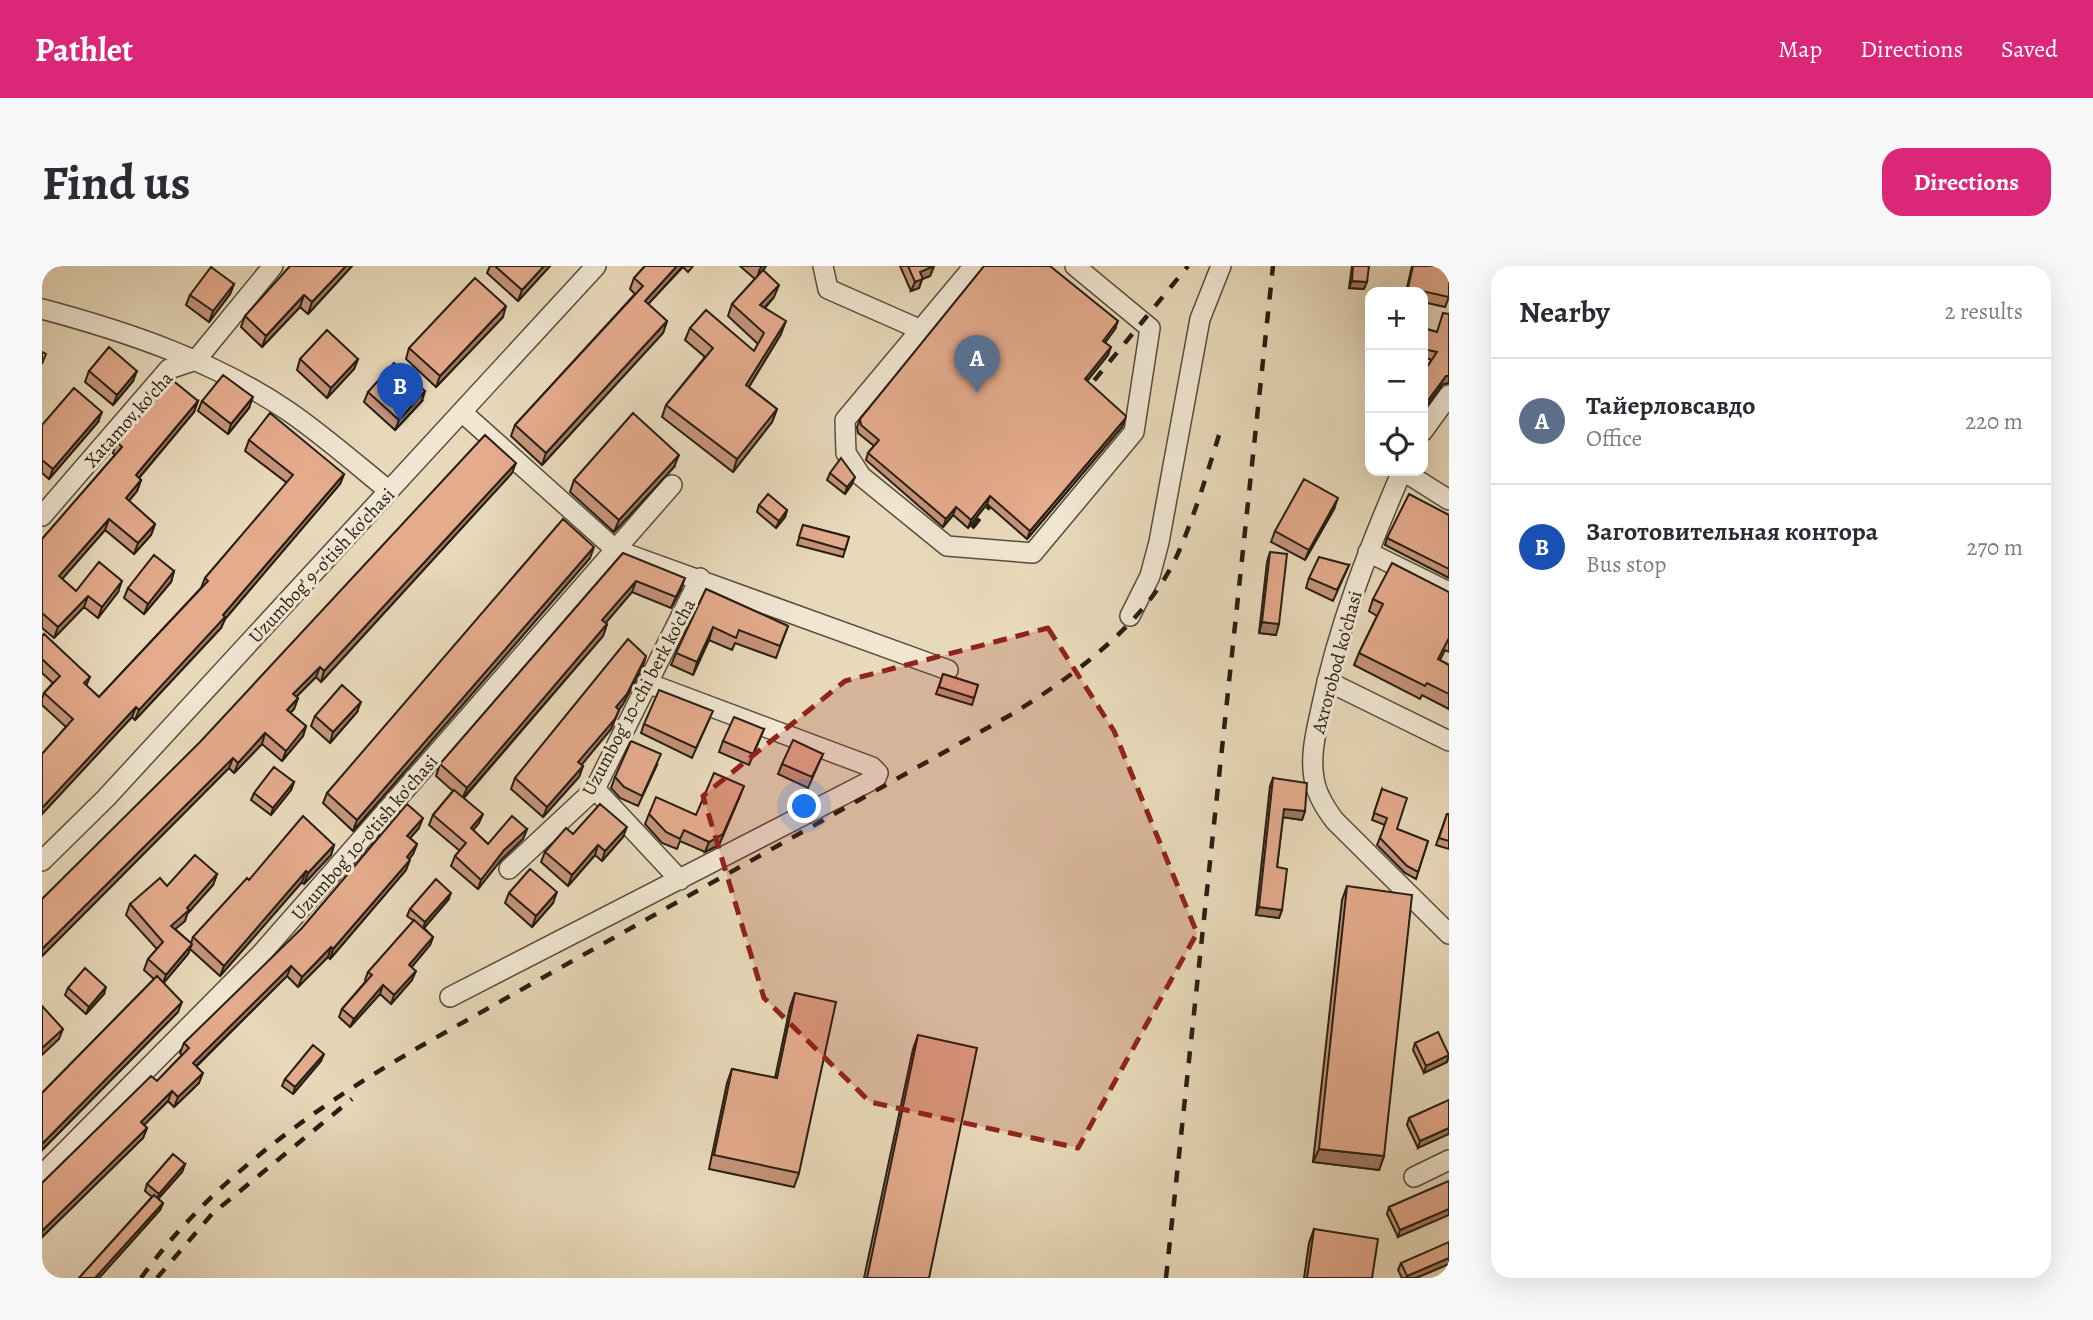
<!DOCTYPE html>
<meta charset="utf-8">
<style>
body{margin:0;font-family:Alegreya,serif;background:#f7f7f7;color:#2b2b33}
.controls{position:absolute;right:21px;top:21px;display:grid;overflow:hidden;border-radius:14px;box-shadow:0 7px 28px #0002}
.controls button{width:63px;height:63px;display:grid;place-items:center;padding:0;border:0;border-bottom:2px solid #e1e1e2;background:#fff;color:#2b2b33;font:35px sans-serif}
.you{position:absolute;left:763px;top:541px;width:24px;height:24px;margin:-18px;border:5px solid #fff;border-radius:50%;background:#1a73e8;box-shadow:0 0 0 10px #1a73e833}
.badge{display:grid;place-items:center;width:46px;height:46px;border-radius:50%;background:#db2777;color:#fff;font-size:23px;font-weight:700}
.pin{position:absolute;translate:-50% -58px;filter:drop-shadow(0 2px 4px #0008)}
.pin::after{content:'';position:absolute;top:37px;width:24px;height:21px;background:inherit;clip-path:polygon(0 0,100% 0,50% 100%)}
.list{margin:0;padding:0;list-style:none}
h2{display:flex;justify-content:space-between;align-items:center;height:91px;margin:0;padding:0 28px;font-size:30px}
h2 small{font-size:23px;font-weight:400;color:#7c7c81}
.list li{display:grid;grid-template-columns:46px 1fr auto;gap:21px;align-items:center;box-sizing:border-box;height:126px;padding:0 28px;border-top:2px solid #e1e1e2}
.list b{display:block;font-size:26px;white-space:nowrap}
.list p{margin:0;font-size:23px;white-space:nowrap;color:#7c7c81}
.list em{font-size:23px;font-style:normal;color:#7c7c81}
.icon{flex:none;width:38px;height:38px;fill:none;stroke:currentColor;stroke-width:2;stroke-linecap:round;stroke-linejoin:round}
.map{position:relative;flex:none;width:1407px;height:1012px;overflow:hidden;border-radius:21px}
header{display:flex;align-items:center;gap:42px;box-sizing:border-box;height:98px;padding:0 35px;background:#db2777;color:#fff}
header strong{font-size:33px}
nav{display:flex;gap:38px;margin-inline-start:auto;font-size:24px}
.intro{display:flex;align-items:center;justify-content:space-between;box-sizing:border-box;height:168px;padding:0 42px}
h1{margin:0;font-size:49px}
.button{padding:18px 32px;border-radius:21px;background:#db2777;color:#fff;font-size:24px;font-weight:700}
main{display:flex;gap:42px;padding:0 42px}
aside{flex:1;background:#fff;border-radius:21px;box-shadow:0 7px 28px #0002}
.map>svg:first-child{display:block}
.lines{fill:none;stroke-linecap:round;stroke-linejoin:round}
.minor-casing{stroke:#574d3d;stroke-width:22}
.minor{stroke:#f0e6d2;stroke-width:19}
.rail{stroke:#271e13;stroke-width:4.5;stroke-dasharray:12 12;stroke-linecap:butt}
.wall{fill:#c49379;stroke:#271e13;stroke-width:2}
.shaded-wall{fill:#a07863;stroke:#271e13;stroke-width:2}
.building{fill:#e4ab8d;stroke:#271e13;stroke-width:2}
.marked{fill:#8f2418;fill-opacity:0.2;stroke:#8f2418;stroke-width:5;stroke-dasharray:14 9;stroke-linejoin:round}
.labels{text-anchor:middle;stroke-width:6;stroke-linejoin:round;paint-order:stroke}
.street-label{font-size:19px;fill:#271e13;stroke:#f0e6d2}
</style>
<header>
<strong>Pathlet</strong>
<nav><a>Map</a><a>Directions</a><a>Saved</a></nav>
</header>
<div class="intro"><h1>Find us</h1><a class="button">Directions</a></div>
<main>
<div class="map">
<svg width="1407" height="1012" viewBox="0 0 1407 1012">
<rect width="100%" height="100%" fill="#e8d9ba"/>
<filter id="stains"><feTurbulence type="fractalNoise" baseFrequency=".00286" numOctaves="4"/><feColorMatrix values="0 0 0 0 .2 0 0 0 0 .09 0 0 0 0 .02 0 0 0 .5 -.17"/></filter>
<radialGradient id="worn" r=".72"><stop offset=".6" stop-color="#630" stop-opacity="0"/><stop offset="1" stop-color="#630" stop-opacity=".3"/></radialGradient>
<g class="lines">
<defs>
<path id="minor" d="M781,0L786,23L877,63
M932,0L803,154L804,187L819,210L905,280L991,287L1092,166L1108,62L1033,0
M0,43C86,66 172,95 246,145C281,169 314,198 347,225
M421,147L574,284L906,404
M1381,165L1407,129
M1360,205C1327,282 1296,360 1279,443C1274,466 1268,489 1272,512C1274,528 1283,542 1293,555L1407,668
M1361,205L1407,234
M0,250L127,103L154,94L231,0
M1326,286L1407,326
M1088,350L1108,310L1117,276L1158,53L1179,0
M1285,415L1407,475
M553,523L638,614
M0,595L64,532L554,0
M467,603L553,523L658,312
M408,731L834,512L836,507L830,501L608,418
M0,909L219,688L630,219
M1372,911L1407,894"/>
</defs>
<!-- minor casing -->
<use href="#minor" class="minor-casing"/>
<!-- minor -->
<use href="#minor" class="minor"/>
<!-- rail -->
<path class="rail" d="M1037,133L1146,0
M930,262L961,224
M99,1012C170,913 275,840 379,780L972,447C1034,408 1107,355 1137,285C1153,248 1165,208 1177,169
M115,1012L170,948L310,833
M1124,1012L1231,0"/>
</g>
<!-- wall -->
<path class="wall" d="M310,0L266,48L258,41L220,81L199,61L203,50Z
M448,0H508L476,35L445,7Z
M603,0H651L646,6L641,1L606,38L625,55L621,67L500,199L469,170L473,159L593,28L588,23L592,12Z
M698,0H724L721,4L732,31L723,42L739,68L707,121L735,143L730,156L691,206L620,151L624,139L663,91L643,74L648,62L712,85L716,78L686,50L690,38L713,13Z
M858,0H892L888,10L880,13L877,22L869,25Z
M1310,0H1327L1322,23L1307,22Z
M1370,0H1407V31L1403,41L1381,36V26H1364Z
M192,18L188,28L167,56L144,39L148,29Z
M1407,48V117L1401,118L1381,145V107L1390,94L1381,91V62L1395,66Z
M461,51L394,121L364,93L367,82Z
M1073,63L1063,77L1066,89L1045,115L1083,153L1080,161L985,273L945,238L926,262L911,249L901,261L824,194L826,187L832,180L816,167L815,161L818,153Z
M258,93H316L312,103L285,132L255,104Z
M47,105L91,115L71,139L43,116Z
M326,126L380,135L353,164L322,136Z
M156,135L152,146L97,212L99,214L95,225L87,235L113,258L109,269L92,288L63,264L20,313L34,325L76,326L56,352L42,341L12,372L0,362V273L73,189L71,187L75,176Z
M160,135L207,142L186,168L156,145Z
M56,156L7,213L0,207V159Z
M207,174L302,208L298,218L183,353L179,362L93,454L90,451L0,548V488L24,461L0,439V433L2,427L11,417L0,407V370L48,411L44,420L57,431L159,322L163,312L245,217L203,185Z
M632,201L572,266L528,226L532,214Z
M470,207L279,416L274,411L254,431L256,432L252,443L248,447L264,460L261,470L240,495L220,478L192,507L187,502L0,690V633Z
M788,207L810,218L803,228L785,214Z
M717,239L745,244L743,251L734,262L715,246Z
M1292,243L1263,294L1229,276L1233,265Z
M1407,249V312L1343,279L1345,272Z
M761,259L807,271L801,291L755,279Z
M1228,286L1234,369L1217,367L1225,296Z
M581,287L639,323L629,342L590,326L563,357L565,358L561,370L422,532L437,557L431,564L446,578L485,563L481,573L459,594L436,623L409,600L413,590L418,585L387,559L391,549L411,525L394,510L398,498Z
M548,292L311,565L281,537L285,527Z
M1307,299L1291,335L1264,322L1267,312Z
M132,305L129,316L102,348L82,332L86,322Z
M664,323L746,360L734,392L693,377L690,384L667,374L651,409L629,399L634,387Z
M1407,326V386L1403,384L1398,394L1407,399V443L1380,429L1378,433L1312,399L1317,387L1335,350L1327,345L1331,333Z
M601,400L581,438L577,444L569,463L539,499L541,500L537,511L501,551L469,523L473,512Z
M901,408L936,419L930,439L894,428Z
M315,446L288,477L269,460L273,450Z
M667,454L650,492L599,467L602,458Z
M722,463L707,499L677,486L681,475Z
M781,488L766,522L736,508L740,498Z
M615,499L596,540L578,532L569,522L573,511Z
M1231,512L1263,545L1260,554L1241,551L1235,601L1240,644L1237,652L1214,649L1228,520Z
M252,516L249,524L229,549L209,534L212,527Z
M1340,523L1355,563L1386,575L1374,613L1363,607L1335,579L1343,559L1330,554Z
M698,530L677,579L663,586L638,575L635,583L620,577L603,558L607,548L654,549Z
M1405,548H1407V583L1394,579Z
M377,562L368,572L375,578L371,588L367,593L364,604L288,693L286,691L256,721L245,710L154,801L157,817L132,841L126,835L102,859L105,862L101,872L0,971V917L115,815L140,789L138,787L142,777Z
M531,568L581,571L560,595L553,589L526,620L499,596L503,586Z
M292,579L289,589L262,618L260,616L178,710L148,683L146,688L121,717L136,746L0,884V827L112,713L102,704L106,693L115,683L84,649L88,638L125,620L175,608L171,619L145,648L143,655L133,663L149,677L151,671L207,614Z
M1305,620L1342,890L1337,904L1271,896L1300,634Z
M467,627L511,637L490,661L463,637Z
M406,634L382,662L391,671L388,679L369,701L370,714L349,738L338,728L308,761L297,751L300,743L324,715L323,714L326,706L372,655L365,650L368,643Z
M26,722L62,728L44,748L23,729Z
M753,727L757,907L752,921L667,903L685,817L690,803L733,812L748,741Z
M876,769L887,1012H822L871,783Z
M1373,777L1407,788L1405,796L1382,807L1371,784Z
M279,795L251,828L240,820L243,813Z
M1407,834L1376,882L1365,859L1367,852Z
M143,898L140,906L116,933L121,937L118,944L57,1012H37L110,931L103,925L105,918Z
M1407,915L1356,971L1345,948L1347,941Z
M1272,963L1330,1012H1262L1267,977Z
M1359,997L1407,998L1374,1012H1360L1356,1004Z"/>
<!-- shaded-wall -->
<path class="shaded-wall" d="M304,0H310L266,48L270,36Z
M502,0H508L476,35L480,24Z
M635,0H641L599,46L603,35Z
M720,0H724L714,14L718,3Z
M892,0L888,10L880,13L877,22L869,25L873,16L878,6Z
M1310,15L1325,16L1322,23L1307,22Z
M192,18L188,28L167,56L171,45Z
M737,19L732,31L714,51L718,39Z
M262,29L258,41L220,81L224,70Z
M464,40L461,51L394,121L398,110Z
M625,55L621,67L500,199L504,187Z
M744,55L739,68L700,132L704,119Z
M1076,55L1073,63L1058,83L1061,75Z
M1069,81L1066,89L1040,121L1043,113Z
M316,93L312,103L285,132L289,122Z
M95,105L91,115L71,139L75,129Z
M1404,110H1407V117L1401,118L1381,145V141Z
M383,125L380,135L353,164L357,154Z
M211,131L207,142L186,168L189,158Z
M156,135L152,146L90,220L94,209Z
M735,143L730,156L691,206L695,193Z
M60,146L56,156L7,213L11,203Z
M1083,153L1080,161L985,273L988,265Z
M637,189L632,201L572,266L577,254Z
M474,197L470,207L279,416L282,405Z
M302,208L298,218L183,353L179,362L93,454L97,444L181,349Z
M813,211L810,218L803,228L805,221Z
M99,214L95,225L80,243L84,232Z
M948,230L945,238L926,262L929,254Z
M1296,232L1292,243L1263,294L1267,284Z
M914,241L911,249L901,261L904,253Z
M745,244L743,251L734,262L737,255Z
M67,253L63,264L13,321L17,310Z
M113,258L109,269L92,288L96,277Z
M552,281L548,292L311,565L315,554Z
M132,305L129,316L102,348L106,338Z
M643,312L639,323L629,342L634,331Z
M80,315L76,326L56,352L60,341Z
M594,315L590,326L556,366L560,354Z
M46,330L42,341L12,372L16,361Z
M1220,356L1237,358L1234,369L1217,367Z
M565,358L561,370L420,533L425,522Z
M671,361L667,374L651,409L655,396Z
M604,390L601,400L581,438L570,452L574,441Z
M278,401L274,411L247,438L251,428Z
M256,432L252,443L241,454L245,444Z
M319,436L315,446L288,477L291,466Z
M94,441L90,451L0,548V542Z
M577,444L569,463L533,507L536,496Z
M264,460L261,470L240,495L244,485Z
M223,467L220,478L192,507L196,497Z
M191,492L187,502L0,690V683Z
M541,500L537,511L501,551L505,541Z
M252,516L249,524L229,549L231,542Z
M702,520L677,579L663,586L667,576Z
M1242,543L1263,545L1260,554L1239,551Z
M441,548L437,557L425,572L429,562Z
M381,552L377,562L361,580L365,570Z
M585,561L581,571L560,595L563,585Z
M485,563L481,573L459,594L436,623L439,614L462,584Z
M375,578L371,588L361,601L365,591Z
M292,579L289,589L262,618L266,607Z
M556,579L553,589L526,620L530,609Z
M368,594L364,604L288,693L291,683Z
M264,605L260,616L178,710L182,700Z
M175,608L171,619L145,648L143,655L125,670L129,660Z
M515,626L511,637L490,661L494,650Z
M409,627L406,634L381,663L383,656Z
M1217,641L1240,644L1237,652L1214,649Z
M391,671L388,679L364,708L367,699Z
M150,678L146,688L120,719L124,709Z
M289,681L286,691L256,721L260,711Z
M249,700L245,710L147,807L151,797Z
M374,705L370,714L349,738L352,729Z
M341,719L338,728L308,761L312,753Z
M64,721L62,728L44,748L47,741Z
M140,736L136,746L0,884V878Z
M21,763L17,773L0,789V782Z
M282,788L279,795L251,828L253,821Z
M1407,789L1405,796L1382,807L1384,800Z
M161,807L157,817L132,841L136,831Z
M130,825L126,835L95,866L99,856Z
M105,862L101,872L0,971V965Z
M1407,862V868L1376,882L1378,875Z
M1277,883L1342,890L1337,904L1271,896Z
M143,898L140,906L114,935L117,928Z
M121,937L118,944L57,1012H53Z
M1407,943V949L1356,971L1358,964Z
M1407,992V998L1374,1012H1364L1365,1010Z"/>
<!-- building -->
<path class="building" d="M248,0H304L270,36L262,29L224,70L203,50Z
M453,0H502L480,24Z
M603,0H635L603,35L625,55L504,187L473,159L601,20L592,12Z
M866,0H892L878,6L881,13L873,16Z
M942,0H1008L1076,55L1061,75L1069,81L1043,113L1084,150L1083,153L988,265L948,230L929,254L914,241L904,253L826,187L837,174L819,159L818,153Z
M1311,0H1327L1325,16L1310,15Z
M1371,0H1407V31L1366,22Z
M169,1L192,18L171,45L148,29Z
M721,4L737,19L718,39L744,55L704,119L735,143L695,193L624,139L671,82L648,62L664,44L712,85L722,67L690,38Z
M433,12L464,40L398,110L367,82Z
M1401,47L1407,48V110H1404L1381,141V107L1395,86L1381,83V62L1395,66Z
M285,64L316,93L289,122L258,93Z
M67,81L95,105L75,129L47,105Z
M0,86L4,88L0,98Z
M352,97L383,125L357,154L326,126Z
M181,109L211,131L189,158L160,135Z
M129,113L156,135L94,209L99,214L84,232L113,258L96,277L67,253L17,310L34,325L57,296L80,315L60,341L46,330L16,361L0,347V273L80,181L75,176Z
M32,122L60,146L11,203L0,194V159Z
M228,147L302,208L181,349L183,351L97,444L94,441L0,542V488L31,453L2,427L18,410L0,393V370L2,368L48,411L42,417L57,431L166,315L163,312L251,209L207,174Z
M591,147L637,189L577,254L532,214Z
M443,169L474,197L282,405L278,401L251,428L256,432L245,444L264,460L244,485L223,467L196,497L191,492L0,683V633L158,476Z
M799,192L813,211L805,221L788,207Z
M1262,213L1296,232L1267,284L1233,265Z
M726,228L745,244L737,255L717,239Z
M1367,228L1407,249V303L1345,272Z
M521,253L552,281L315,554L285,527Z
M761,259L807,271L803,284L757,271Z
M1228,286L1245,288L1237,358L1220,356Z
M581,287L643,312L634,331L594,315L560,354L565,358L425,522L398,498Z
M112,289L132,305L106,338L86,322Z
M1277,291L1307,299L1295,324L1267,312Z
M1350,297L1407,326V372L1396,393L1407,399V428L1385,417L1383,420L1317,387L1341,338L1331,333Z
M664,323L746,360L738,380L697,364L694,372L671,361L655,396L634,387Z
M586,373L604,390L585,428L574,441L577,444L573,453L536,496L541,500L505,541L473,512Z
M901,408L936,419L932,432L897,421Z
M300,419L319,436L291,466L273,450Z
M617,424L671,445L654,482L602,458Z
M692,451L722,463L711,488L681,475Z
M751,474L781,488L770,511L740,498Z
M589,475L619,488L600,530L582,521L573,511Z
M232,501L252,516L231,542L212,527Z
M672,507L702,520L681,568L667,576L642,564L638,573L624,566L607,548L614,531L654,549Z
M1231,512L1265,517L1263,545L1242,543L1235,601L1245,603L1240,644L1217,641Z
M1340,523L1365,532L1355,563L1386,575L1376,606L1365,600L1338,572L1345,552L1332,547Z
M412,524L441,548L429,562L446,578L470,550L485,563L462,584L439,614L413,590L424,577L391,549Z
M365,538L381,552L365,570L375,578L365,591L368,594L291,683L289,681L260,711L249,700L151,797L161,807L136,831L130,825L99,856L105,862L0,965V917L109,810L115,815L147,782L142,777L260,662Z
M558,538L585,561L563,585L556,579L530,609L503,586L524,562L531,568Z
M1405,548H1407V575L1397,572Z
M261,550L292,579L266,607L264,605L182,700L151,671L205,612L207,614Z
M153,589L175,608L145,642L147,644L129,660L150,678L124,709L106,693L121,676L88,638L118,612L125,620Z
M488,603L515,626L494,650L467,627Z
M394,613L409,627L383,656L368,643Z
M1305,620L1370,629L1342,890L1277,883Z
M372,654L391,671L367,699L374,705L352,729L341,719L312,753L300,743L330,709L326,706Z
M43,702L64,721L47,741L26,722Z
M115,710L140,736L0,878V827Z
M753,727L794,736L757,907L672,889L690,803L735,812Z
M0,740L21,763L0,782Z
M1396,766L1407,789L1384,800L1373,777Z
M876,769L935,782L887,1012H825Z
M271,779L282,788L253,821L243,813Z
M1407,834V862L1378,875L1367,852Z
M131,888L143,898L117,928L105,918Z
M1407,915V943L1358,964L1347,941Z
M112,929L121,937L53,1012H37Z
M1272,963L1336,973L1330,1012H1265Z
M1407,976V992L1365,1010L1359,997Z"/>
<!-- marked area -->
<path class="marked" d="M1006,362L1072,465L1155,667L1036,882L828,836L722,732L661,530L803,415Z"/>
<g class="labels">
<!-- street labels -->
<g class="street-label">
<text transform="translate(86 153) rotate(-48)" y="7">Xatamov ko'cha</text>
<text transform="translate(279 299) rotate(-47)" y="7">Uzumbog' 9-o'tish ko'chasi</text>
<text transform="translate(1294 396) rotate(-75)" y="7">Axrorobod ko'chasi</text>
<text transform="translate(596 431) rotate(-62)" y="7">Uzumbog' 10-chi berk ko'cha</text>
<text transform="translate(322 571) rotate(-49)" y="7">Uzumbog' 10-o'tish ko'chasi</text>
</g>
</g>
<rect width="100%" height="100%" filter="url(#stains)"/>
<rect width="100%" height="100%" fill="url(#worn)"/>
</svg>
<div class="controls">
<button>+</button>
<button>−</button>
<button><svg class="icon" aria-label="locate" viewBox="0 0 24 24"><circle cx="12" cy="12" r="6"/><path d="M12 2v4M12 18v4M2 12h4M18 12h4"/></svg></button>
</div>
<div class="you"></div>
<div class="pin badge" style="left:935px;top:127px;background:#5c6f8a">A</div>
<div class="pin badge" style="left:358px;top:155px;background:#1a4fb4">B</div>
</div>
<aside>
<h2>Nearby<small>2 results</small></h2>
<ul class="list">
<li><span class="badge" style="background:#5c6f8a">A</span><div><b>Тайерловсавдо</b><p>Office</p></div><em>220 m</em></li>
<li><span class="badge" style="background:#1a4fb4">B</span><div><b>Заготовительная контора</b><p>Bus stop</p></div><em>270 m</em></li>
</ul>
</aside>
</main>
